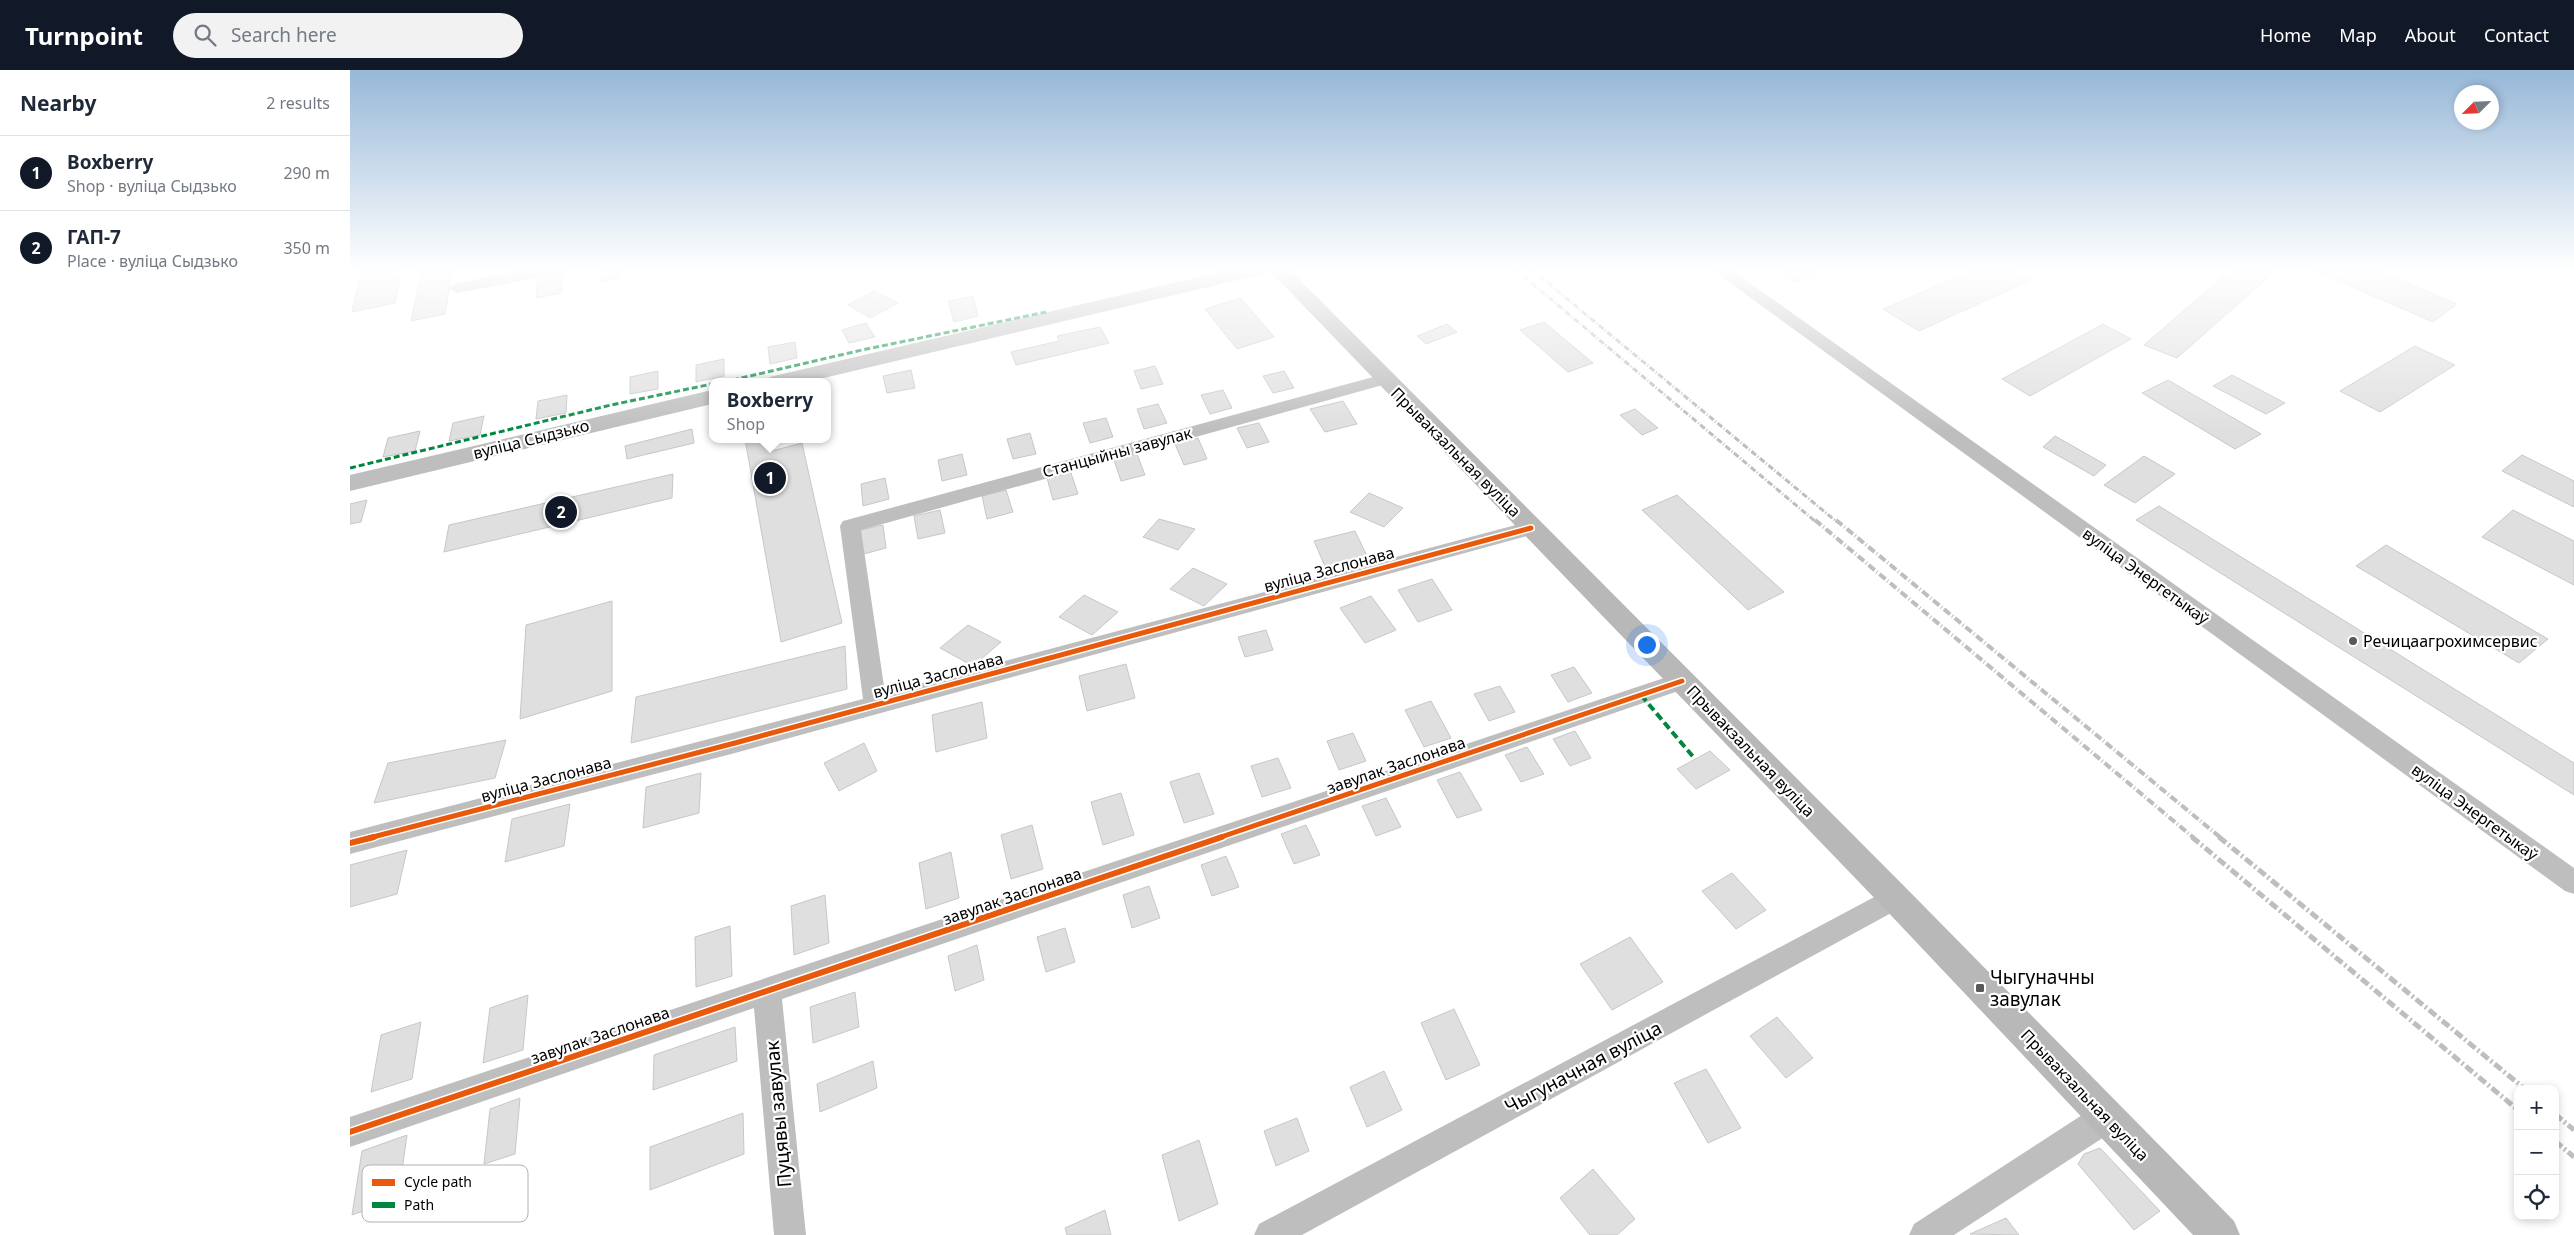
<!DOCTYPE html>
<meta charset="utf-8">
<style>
body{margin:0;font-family:"Noto Sans",sans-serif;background:#f2f2f3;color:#1f2937}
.controls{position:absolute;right:15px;bottom:15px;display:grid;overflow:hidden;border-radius:10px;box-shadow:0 2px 8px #0003}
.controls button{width:45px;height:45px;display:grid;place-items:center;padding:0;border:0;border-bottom:1px solid #e0e1e3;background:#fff;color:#1f2937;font:25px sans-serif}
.compass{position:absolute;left:2104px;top:15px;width:45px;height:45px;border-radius:50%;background:#fff;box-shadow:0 2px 8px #0003;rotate:246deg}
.you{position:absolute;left:1296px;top:574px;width:18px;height:18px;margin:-12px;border:4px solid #fff;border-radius:50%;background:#1a73e8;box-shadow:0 0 0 8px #1a73e833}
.badge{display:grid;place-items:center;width:32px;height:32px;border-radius:50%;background:#111827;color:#fff;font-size:16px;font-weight:700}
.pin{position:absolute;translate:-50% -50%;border:2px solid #fff;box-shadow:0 1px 5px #0006}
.popup{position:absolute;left:359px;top:308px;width:122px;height:65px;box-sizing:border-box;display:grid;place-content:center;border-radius:10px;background:#fff;filter:drop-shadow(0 1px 4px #0005);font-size:16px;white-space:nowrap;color:#747a83}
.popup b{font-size:19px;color:#1f2937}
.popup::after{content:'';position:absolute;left:50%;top:100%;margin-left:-10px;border:10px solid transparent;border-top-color:#fff}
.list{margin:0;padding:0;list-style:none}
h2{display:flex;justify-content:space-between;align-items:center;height:65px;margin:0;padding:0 20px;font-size:21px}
h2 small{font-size:16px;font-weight:400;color:#747a83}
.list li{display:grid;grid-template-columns:32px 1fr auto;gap:15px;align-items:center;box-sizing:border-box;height:75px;padding:0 20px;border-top:1px solid #e0e1e3}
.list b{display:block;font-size:19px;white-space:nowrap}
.list p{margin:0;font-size:16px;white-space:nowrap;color:#747a83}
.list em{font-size:16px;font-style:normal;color:#747a83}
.icon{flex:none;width:28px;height:28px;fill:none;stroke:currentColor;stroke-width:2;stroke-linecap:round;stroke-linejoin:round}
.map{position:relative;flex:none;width:2224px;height:1165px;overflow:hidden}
header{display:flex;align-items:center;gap:30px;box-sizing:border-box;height:70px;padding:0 25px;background:#111827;color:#fff}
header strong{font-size:24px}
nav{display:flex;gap:28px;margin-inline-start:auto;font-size:18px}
.search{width:350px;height:45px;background:#f2f2f3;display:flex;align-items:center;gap:12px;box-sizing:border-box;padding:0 18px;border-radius:28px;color:#747a83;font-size:19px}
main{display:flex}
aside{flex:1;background:#fff}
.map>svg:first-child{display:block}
.building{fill:#dfdfdf;stroke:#c7c7c7}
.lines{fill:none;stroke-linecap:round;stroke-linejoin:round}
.minor{fill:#bebebe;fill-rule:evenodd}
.tertiary{fill:#bebebe;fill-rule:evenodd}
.secondary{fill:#b8b8b8;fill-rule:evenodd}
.rail-far2{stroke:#bebebe;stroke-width:3;stroke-dasharray:6 2 1 2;stroke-linecap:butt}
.rail-far1{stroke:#bebebe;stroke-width:4;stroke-dasharray:8 2.5 1 2.5;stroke-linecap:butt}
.rail{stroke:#bebebe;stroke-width:5;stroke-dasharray:9 3 2 3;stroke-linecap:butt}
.quiet-far1{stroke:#00873e;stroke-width:3;stroke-dasharray:6 3;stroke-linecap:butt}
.quiet{stroke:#00873e;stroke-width:4;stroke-dasharray:8 4;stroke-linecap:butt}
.cycleway-far1-casing{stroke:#fff;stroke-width:8}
.cycleway-casing{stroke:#fff;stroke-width:9}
.cycleway-far1{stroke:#e8590c;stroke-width:5}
.cycleway{stroke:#e8590c;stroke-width:6}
.poi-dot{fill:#595959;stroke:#fff;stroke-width:2}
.labels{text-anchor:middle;stroke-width:4.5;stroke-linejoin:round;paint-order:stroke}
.street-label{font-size:16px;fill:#000;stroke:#fff}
.poi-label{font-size:16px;fill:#000;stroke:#fff;text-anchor:start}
.near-poi-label{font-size:19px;fill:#000;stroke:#fff;text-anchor:start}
.near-street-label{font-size:19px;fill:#000;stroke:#fff}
.key{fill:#fff;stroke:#b2b2b2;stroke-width:1}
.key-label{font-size:14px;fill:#000}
</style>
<header>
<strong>Turnpoint</strong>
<div class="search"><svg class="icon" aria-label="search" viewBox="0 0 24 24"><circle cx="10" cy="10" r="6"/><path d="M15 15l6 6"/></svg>Search here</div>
<nav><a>Home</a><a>Map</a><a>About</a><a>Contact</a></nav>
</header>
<main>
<aside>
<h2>Nearby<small>2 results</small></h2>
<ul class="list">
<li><span class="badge">1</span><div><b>Boxberry</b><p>Shop · вуліца Сыдзько</p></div><em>290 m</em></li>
<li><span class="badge">2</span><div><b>ГАП-7</b><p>Place · вуліца Сыдзько</p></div><em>350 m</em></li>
</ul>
</aside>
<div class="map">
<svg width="2224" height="1165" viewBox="0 0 2224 1165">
<rect width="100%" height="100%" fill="#fff"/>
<!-- building -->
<path class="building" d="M12,199H52L45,233L2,242Z
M72,199H103L95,244L61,251Z
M250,199H270L271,208L250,212Z
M1440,199H1458L1465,203L1446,212L1431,203Z
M1624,199H1662L1681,210L1569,261L1533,239Z
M1882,199H1914L1923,203L1827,288L1794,275Z
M1961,199H2024L2107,234L2083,252Z
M212,205L211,223L186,228L187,210Z
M524,221L548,233L520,248L498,235Z
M623,226L628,246L604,252L598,231Z
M891,228L924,267L887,279L855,239Z
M1194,252L1243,293L1218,302L1170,260Z
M516,253L525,267L499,273L492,260Z
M1097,254L1107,262L1076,274L1067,266Z
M1753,254L1781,269L1680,326L1652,309Z
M750,257L759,273L666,295L661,282L709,271L707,266Z
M445,272L447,288L420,294L418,277Z
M2065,276L2105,295L2030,342L1990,321Z
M374,289V306L346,312V295Z
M805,296L813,314L791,319L784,301Z
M561,300L565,318L537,323L533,306Z
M308,301V319L280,324V307Z
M934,301L944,318L923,323L913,306Z
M1882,305L1935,333L1916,344L1863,316Z
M1818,310L1911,364L1885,379L1792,323Z
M873,320L882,338L860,344L851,325Z
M217,325L216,343L186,349L188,331Z
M993,331L1007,354L975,362L960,339Z
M808,334L817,353L794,359L787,339Z
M1285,339L1308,358L1292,365L1270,345Z
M134,346L130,365L99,371L103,353Z
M756,348L763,367L740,373L733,353Z
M909,353L919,372L897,378L887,358Z
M342,359L344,373L277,389L275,376Z
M70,361L65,381L33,387L38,368Z
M680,363L686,384L663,389L657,369Z
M1705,366L1756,395L1744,406L1693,377Z
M848,368L857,389L834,395L825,374Z
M395,369H420L422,381L452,373L492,553L431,572Z
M612,384L617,405L592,411L588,390Z
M787,384L795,405L771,411L764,390Z
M2172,385L2224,411V437L2152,401Z
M1794,386L1825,404L1785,433L1754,415Z
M721,403L728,424L703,430L697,408Z
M323,404L322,428L94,482L99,455Z
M535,408L539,429L513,436L511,414Z
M656,420L663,442L637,449L632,426Z
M1019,423L1053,438L1034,457L1000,442Z
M1327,425L1434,522L1398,540L1292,440Z
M17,430L11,452L0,454V434Z
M1809,436L2224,693V725L1786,450Z
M590,440L595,463L568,469L564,446Z
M2163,440L2224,471V515L2132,467Z
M809,449L845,459L828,480L793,467Z
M533,455L536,478L510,485L506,461Z
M1005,461L1018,488L976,499L964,471Z
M2036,475L2198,569L2169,593L2006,496Z
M843,498L877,514L854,536L820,519Z
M1082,509L1102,540L1068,552L1048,520Z
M734,525L768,542L742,565L709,547Z
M1021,526L1046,560L1015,573L990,538Z
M262,531V621L170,649L176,555Z
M618,555L651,572L623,596L590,578Z
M916,560L923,580L895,587L888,567Z
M495,576L497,619L281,673L286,627Z
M776,594L785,628L737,641L729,606Z
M1224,597L1242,623L1218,632L1201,605Z
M1150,616L1165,642L1139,651L1124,624Z
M1081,631L1101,668L1074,677L1055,640Z
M632,632L637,668L586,682L582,645Z
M1225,661L1241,688L1220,696L1203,669Z
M1003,663L1016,691L989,700L977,671Z
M156,670L145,708L24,733L38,693Z
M514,673L527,701L489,721L474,693Z
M1177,677L1194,704L1171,712L1155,685Z
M1360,681L1380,700L1346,719L1327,699Z
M928,688L941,718L912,727L901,696Z
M1110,702L1132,740L1107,748L1087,710Z
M351,703L349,743L293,758L296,717Z
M849,703L864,744L834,753L820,712Z
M771,723L784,765L753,775L741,732Z
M1036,728L1051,757L1026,766L1012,736Z
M220,734L214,776L155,792L162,749Z
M682,755L693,799L661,809L651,765Z
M956,755L970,785L944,794L931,764Z
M57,780L47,824L0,837V795Z
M601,782L609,828L576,839L569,793Z
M876,786L889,817L862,826L851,795Z
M1382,803L1416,840L1386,859L1352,821Z
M799,816L810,848L782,858L773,825Z
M475,825L479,873L444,885L441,836Z
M380,856L382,906L346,917L345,867Z
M715,858L725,892L696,902L687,867Z
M1280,867L1313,912L1262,940L1230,894Z
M627,875L634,910L605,921L598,886Z
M505,922L509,957L463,973L460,937Z
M178,925L173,980L133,993L140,938Z
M1104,939L1130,995L1096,1010L1071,953Z
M1427,947L1463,988L1436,1008L1400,966Z
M71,952L62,1009L21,1022L31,965Z
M385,957L387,991L303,1020L304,985Z
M523,991L527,1018L470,1042L467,1014Z
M1356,999L1391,1058L1358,1073L1324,1013Z
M1034,1001L1052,1040L1017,1057L1000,1017Z
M170,1028L165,1084L134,1094L140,1039Z
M393,1043L394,1084L300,1120V1077Z
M947,1048L959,1081L926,1096L914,1061Z
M57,1065L48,1129L2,1145L12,1081Z
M849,1070L868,1134L829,1151L812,1085Z
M1750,1078L1810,1141L1784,1160L1728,1094L1734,1084Z
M1243,1099L1285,1149L1267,1165H1240L1210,1128Z
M755,1140L761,1165H717L715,1158Z
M1656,1148L1669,1165L1620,1164Z"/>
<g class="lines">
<!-- minor -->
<path class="minor" d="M180,199H215L207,204L107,223L99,218L107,213Z
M1361,199H1380L2224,798V824L2215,821Z
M1034,304L1040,305L1043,309L1040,313L511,460L535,623L1181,451L1188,453L1191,458L1188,463L385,683L0,784V762L513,629L490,456L493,451Z
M1332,602L1340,605L1343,611L1340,617L432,929L456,1165H424L404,938L0,1077V1047Z
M1545,816L1554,820L1558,828L1554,836L952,1165H904L909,1154Z
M1757,1032L1768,1036L1772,1047L1768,1058L1604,1165H1559L1564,1154L1746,1036Z"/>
<!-- tertiary -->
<path class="tertiary" d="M883,199H919L916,203L909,205L457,312H417L420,307L428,305Z
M362,320V334L0,421V405Z"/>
<!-- secondary -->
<path class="secondary" d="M918,199H939L1556,818L1884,1151L1890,1165H1843L1534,838Z"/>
<!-- rail-far2 -->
<path class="rail-far2" d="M1165,199L1466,452
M1181,199L1487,452"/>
<!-- rail-far1 -->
<path class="rail-far1" d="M1465,450L1844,768
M1486,450L1871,768"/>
<!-- rail -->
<path class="rail" d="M1842,767L2168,1040
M1869,767L2175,1019
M2205,1044L2224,1060
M2205,1071L2224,1087"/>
<!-- quiet-far1 -->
<path class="quiet-far1" d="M374,312L512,280L696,242
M0,398L261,335L362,314"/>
<!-- quiet -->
<path class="quiet" d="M1291,625L1345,689"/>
<defs>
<path id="cycleway-far1" d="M19,768L385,673L1181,458
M868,768L1332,611"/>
<path id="cycleway" d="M0,773L24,767
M0,1062L872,767"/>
</defs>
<!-- cycleway-far1 casing -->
<use href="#cycleway-far1" class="cycleway-far1-casing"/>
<!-- cycleway casing -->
<use href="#cycleway" class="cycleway-casing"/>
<!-- cycleway-far1 -->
<use href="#cycleway-far1" class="cycleway-far1"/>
<!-- cycleway -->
<use href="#cycleway" class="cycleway"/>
</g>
<!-- sky -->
<linearGradient id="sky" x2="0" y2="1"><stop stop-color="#97b8d8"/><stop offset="0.55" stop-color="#fff"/><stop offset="1" stop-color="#fff" stop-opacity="0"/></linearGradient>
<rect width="2224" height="362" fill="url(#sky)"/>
<!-- markers -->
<g class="poi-dot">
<circle cx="2003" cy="571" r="5"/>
<rect x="1625" y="913" width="10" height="10" rx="2.5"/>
</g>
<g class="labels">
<!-- street labels -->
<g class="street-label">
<text transform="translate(181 369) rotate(-14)" y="6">вуліца Сыдзько</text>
<text transform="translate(767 382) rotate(-15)" y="6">Станцыйны завулак</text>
<text transform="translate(1106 382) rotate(45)" y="6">Прывакзальная вуліца</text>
<text transform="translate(979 499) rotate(-15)" y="6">вуліца Заслонава</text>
<text transform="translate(1796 506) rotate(36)" y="6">вуліца Энергетыкаў</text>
<text transform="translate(588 605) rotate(-15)" y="6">вуліца Заслонава</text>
<text transform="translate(1401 681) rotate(46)" y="6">Прывакзальная вуліца</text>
<text transform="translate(1046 695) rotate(-19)" y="6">завулак Заслонава</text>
<text transform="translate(196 709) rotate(-15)" y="6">вуліца Заслонава</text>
<text transform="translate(2125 742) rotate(36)" y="6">вуліца Энергетыкаў</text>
<text transform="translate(662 826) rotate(-19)" y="6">завулак Заслонава</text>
<text transform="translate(250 965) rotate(-19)" y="6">завулак Заслонава</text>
<text transform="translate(1735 1025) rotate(46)" y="6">Прывакзальная вуліца</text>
</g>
<!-- poi labels -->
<g class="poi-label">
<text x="2013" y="577">Речицаагрохимсервис</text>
</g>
<!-- near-poi labels -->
<g class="near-poi-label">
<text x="1640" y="914">Чыгуначны<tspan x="1640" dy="22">завулак</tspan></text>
</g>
<!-- near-street labels -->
<g class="near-street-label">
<text transform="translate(1233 997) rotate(-28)" y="7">Чыгуначная вуліца</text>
<text transform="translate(428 1044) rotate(-95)" y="7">Пуцявы завулак</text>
</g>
</g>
<!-- legend -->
<rect x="12" y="1095" width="166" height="57" rx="8" class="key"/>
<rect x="22" y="1109" width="23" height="7" fill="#e8590c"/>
<rect x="22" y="1132" width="23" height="6" fill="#00873e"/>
<g class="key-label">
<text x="54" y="1117">Cycle path</text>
<text x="54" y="1140">Path</text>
</g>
</svg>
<div class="controls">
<button>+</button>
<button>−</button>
<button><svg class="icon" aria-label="locate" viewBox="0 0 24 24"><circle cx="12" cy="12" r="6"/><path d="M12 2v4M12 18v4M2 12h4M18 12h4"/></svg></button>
</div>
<svg class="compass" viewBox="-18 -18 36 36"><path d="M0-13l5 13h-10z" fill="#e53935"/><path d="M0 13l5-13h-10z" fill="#747a83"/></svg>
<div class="you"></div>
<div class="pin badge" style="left:420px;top:408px">1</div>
<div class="popup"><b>Boxberry</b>Shop</div>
<div class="pin badge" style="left:211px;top:442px">2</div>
</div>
</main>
